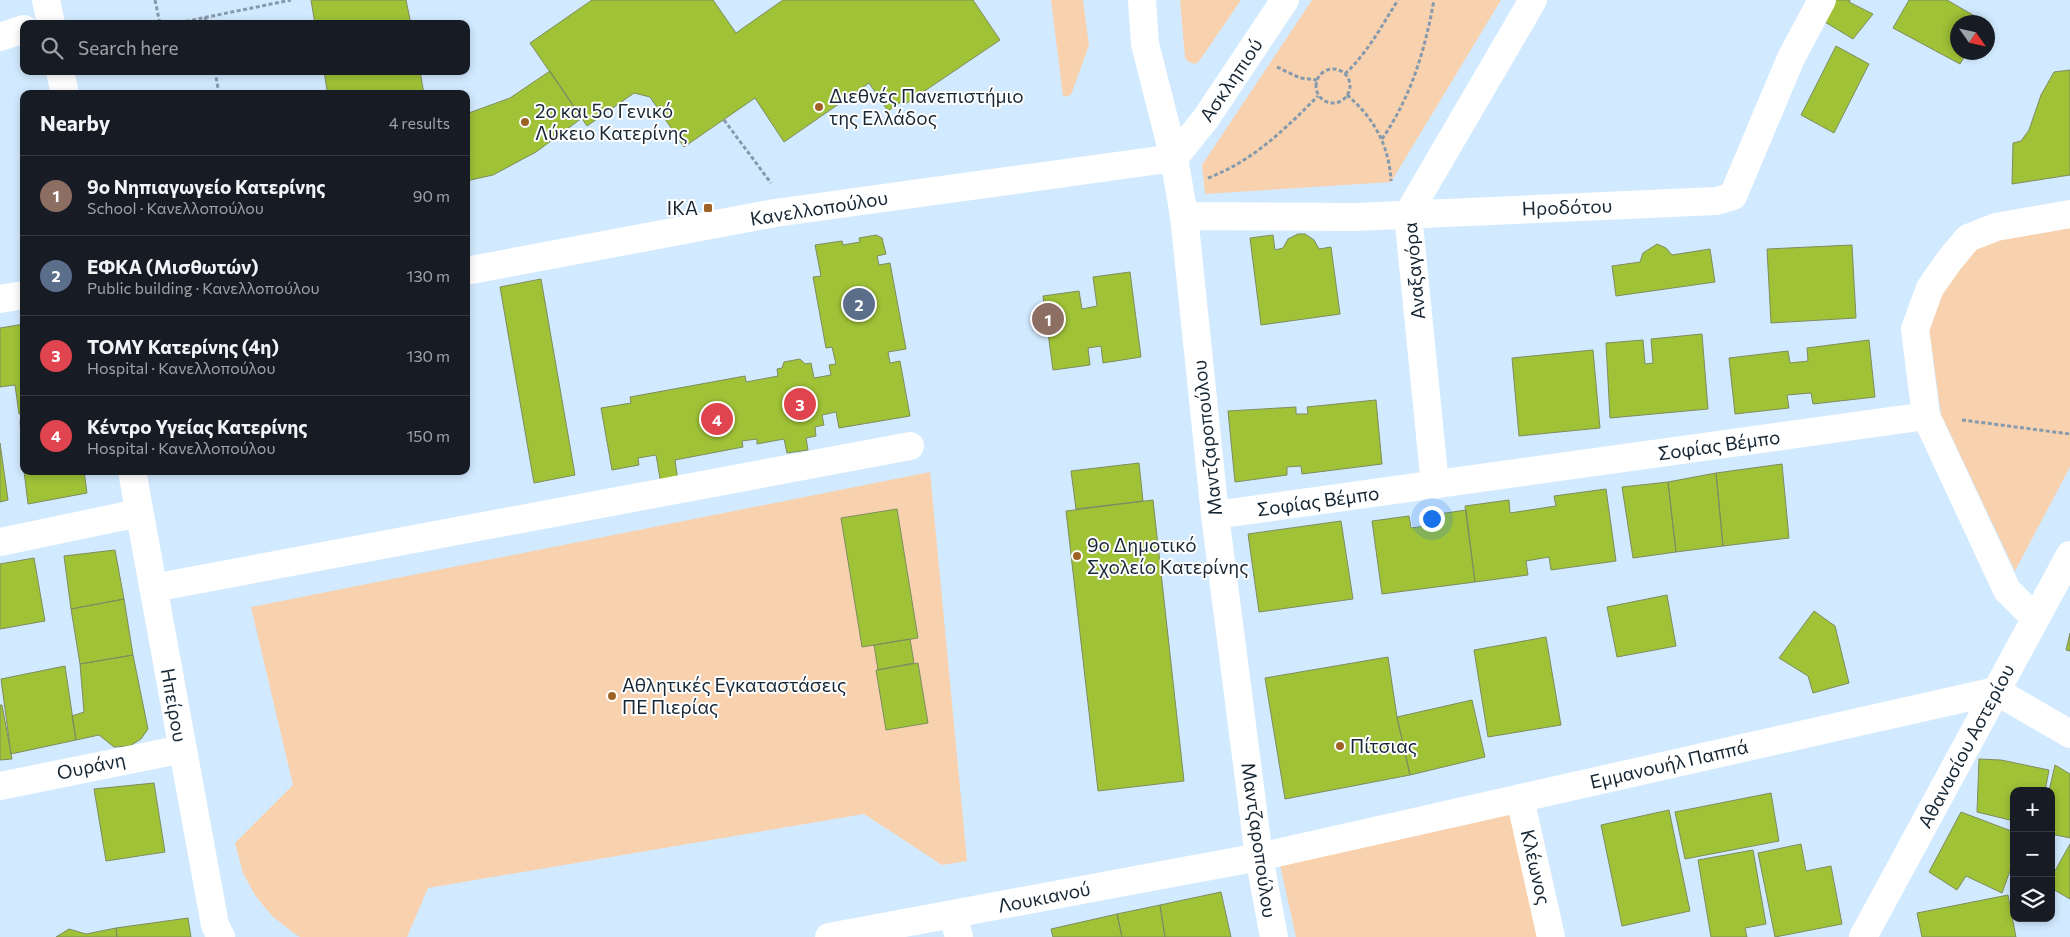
<!DOCTYPE html>
<meta charset="utf-8">
<style>
body{margin:0;font-family:Commissioner,sans-serif;background:#242831;color:#f1f3f6}
.controls{position:absolute;right:15px;bottom:15px;display:grid;overflow:hidden;border-radius:10px;box-shadow:0 2px 8px #0003}
.controls button{width:45px;height:45px;display:grid;place-items:center;padding:0;border:0;border-bottom:1px solid #363941;background:#171b24;color:#f1f3f6;font:25px sans-serif}
.compass{position:absolute;left:1950px;top:15px;width:45px;height:45px;border-radius:50%;background:#171b24;box-shadow:0 2px 8px #0003;rotate:124deg}
.you{position:absolute;left:1431px;top:518px;width:18px;height:18px;margin:-12px;border:4px solid #fff;border-radius:50%;background:#1a73e8;box-shadow:0 0 0 8px #1a73e833}
.badge{display:grid;place-items:center;width:32px;height:32px;border-radius:50%;background:#d93025;color:#fff;font-size:16px;font-weight:700}
.pin{position:absolute;translate:-50% -50%;border:2px solid #fff;box-shadow:0 1px 5px #0006}
.list{margin:0;padding:0;list-style:none}
h2{display:flex;justify-content:space-between;align-items:center;height:65px;margin:0;padding:0 20px;font-size:21px}
h2 small{font-size:16px;font-weight:400;color:#9ea1a6}
.list li{display:grid;grid-template-columns:32px 1fr auto;gap:15px;align-items:center;box-sizing:border-box;height:80px;padding:0 20px;border-top:1px solid #363941}
.list b{display:block;font-size:19px;white-space:nowrap}
.list p{margin:0;font-size:16px;white-space:nowrap;color:#9ea1a6}
.list em{font-size:16px;font-style:normal;color:#9ea1a6}
.icon{flex:none;width:28px;height:28px;fill:none;stroke:currentColor;stroke-width:2;stroke-linecap:round;stroke-linejoin:round}
.map{position:relative;flex:none;width:2070px;height:937px;overflow:hidden}
.search{position:absolute;background:#171b24;box-shadow:0 2px 8px #0003;left:20px;top:20px;width:450px;height:55px;display:flex;align-items:center;gap:12px;box-sizing:border-box;padding:0 18px;border-radius:10px;color:#9ea1a6;font-size:19px}
.panel{position:absolute;background:#171b24;box-shadow:0 2px 8px #0003;left:20px;top:90px;width:450px;height:385px;border-radius:10px}
.map>svg:first-child{display:block}
.green{fill:#f8d1af}
.building{fill:#9fc237;stroke:#7e8c60}
.lines{fill:none;stroke-linecap:round;stroke-linejoin:round}
.path{stroke:#859aac;stroke-width:3;stroke-dasharray:4 2.5;stroke-linecap:butt}
.minor{stroke:#fff;stroke-width:28}
.poi-dot{fill:#9e6324;stroke:#fff;stroke-width:2}
.labels{text-anchor:middle;stroke-width:4;stroke-linejoin:round;paint-order:stroke}
.street-label{font-size:19px;fill:#172734;stroke:#fff}
.poi-label{font-size:19px;fill:#172734;stroke:#fff;text-anchor:start}
</style>
<div class="map">
<svg width="2070" height="937" viewBox="0 0 2070 937">
<rect width="100%" height="100%" fill="#d2eaff"/>
<!-- green -->
<path class="green" d="M1051,0H1083L1089,45L1071,95L1063,97Z
M1180,0H1241L1200,60L1195,64L1189,62L1185,58Z
M1312,0H1501L1391,182L1205,194L1202,165Z
M2070,215V467L2015,571L1941,414L1929,328L1958,251Z
M930,472L967,861L942,865L864,814L428,888L407,937H300L295,934L272,916L255,895L243,873L235,843L293,785L251,607Z
M1511,814L1537,937H1296L1280,865Z"/>
<!-- building -->
<path class="building" d="M311,0H406L411,24H315Z
M592,0H713L736,33L783,0H973L1000,40L904,105L901,102L888,111L869,83L784,142L755,98L684,147L650,97L634,93L587,126L530,43Z
M1831,0H1850L1849,2L1873,14L1853,39L1820,19Z
M1909,0H1947L1985,22H1958V52H1967L1960,64L1893,28Z
M1836,46L1869,64L1834,133L1801,115Z
M2070,70V175L2012,184L2013,143L2021,141L2029,130L2041,95L2054,72Z
M324,71H420L424,94H324L327,90Z
M550,71L582,118L536,152L493,175L466,181V114L510,98Z
M1298,234H1305L1314,240L1319,249L1331,247L1340,314L1261,325L1250,238L1273,235L1275,250L1283,248L1288,239Z
M876,235L882,238L886,254L877,256L879,265L890,263L906,349L888,352L890,363L900,361L910,416L839,428L836,412L822,415L824,425L815,427L816,436L806,438L808,450L787,453L784,439L757,444V439L742,441L743,447L675,460L678,481L661,484L656,455L638,458L639,465L612,470L601,408L631,403L630,397L745,376L746,382L778,376L777,369L782,368L784,362L800,359L805,364L811,363L814,378L831,375L829,365L836,364L832,347L826,348L813,277L821,276L815,245L842,241L843,245L860,242L859,238Z
M1657,244L1666,248L1672,255L1710,249L1715,282L1616,296L1612,266L1640,262L1643,253Z
M1852,245L1856,318L1771,323L1767,249Z
M1130,272L1141,357L1103,363L1101,346L1088,348L1090,365L1053,370L1043,296L1079,291L1082,309L1097,306L1093,277Z
M541,279L575,475L534,483L500,287Z
M24,324V413L19,414L15,385L0,387V328Z
M1702,334L1708,409L1610,418L1606,343L1643,340L1645,364L1653,363L1651,339Z
M1869,340L1875,397L1813,404L1811,393L1787,395L1789,408L1735,414L1729,358L1788,351L1790,363L1808,361L1807,348Z
M1593,350L1600,428L1519,436L1512,358Z
M1376,400L1382,464L1302,474L1301,466L1287,467V475L1235,482L1228,411L1296,407V414H1308L1307,407Z
M24,420V466H23L20,421Z
M0,443L8,500L0,502Z
M1139,463L1143,501L1076,509L1071,471Z
M1782,464L1789,538L1723,546L1716,473Z
M24,471H84L87,493L28,504Z
M1716,473L1723,546L1676,552L1668,482Z
M1668,482L1676,552L1633,558L1622,487Z
M1606,489L1616,561L1551,570L1549,557L1526,561L1528,575L1475,582L1465,506L1509,500L1510,513L1556,506L1554,496Z
M1153,500L1184,781L1098,791L1066,511Z
M897,509L918,638L862,647L841,518Z
M1466,510L1475,582L1382,594L1372,521L1409,516L1411,528L1433,525L1432,515Z
M1341,521L1353,599L1259,612L1248,534Z
M115,550L124,599L71,609L64,556Z
M34,558L45,621L0,629V564Z
M1667,595L1676,646L1617,657L1607,607Z
M124,599L133,655L80,664L71,609Z
M1814,611L1835,626L1849,683L1813,693L1808,676L1779,658Z
M2070,633V651L2066,650Z
M1546,637L1561,725L1488,737L1474,650Z
M910,639L914,663L878,670L874,645Z
M133,655L148,729L141,739L130,746L114,747L99,735L76,740L72,716L84,712L80,664Z
M1388,657L1397,717L1410,775L1285,799L1265,678Z
M918,663L928,723L886,730L876,670Z
M65,666L76,740L11,754L1,679Z
M1472,700L1485,757L1410,775L1397,717Z
M0,705H2L12,759L0,760Z
M1979,759L2001,760L2049,770L2045,791H2014V821L1977,812Z
M2055,765L2070,774V838L2051,834V791H2049Z
M154,783L165,852L106,861L94,789Z
M1771,793L1779,841L1685,859L1675,812Z
M1669,810L1690,911L1622,926L1601,825Z
M1961,812L2014,832V860L2002,893L1966,876L1957,890L1929,872Z
M1801,844L1806,871L1831,866L1842,924L1775,937L1758,853Z
M2070,844V899L2051,888V878Z
M1753,850L1766,924L1745,928L1747,937H1711L1698,860Z
M1221,892L1231,937H1165L1160,905Z
M2008,895L2016,937H1922L1917,913Z
M1160,905L1165,937H1122L1117,914Z
M1117,914L1122,937H1053L1051,929Z
M188,918L191,937H117L116,928Z
M116,928L117,937H56L69,929L86,934Z"/>
<g class="lines">
<!-- path -->
<path class="path" d="M155,0L160,24
M205,17L207,24
M173,24L291,0
M1277,67L1300,78L1317,80
M1316 86a17 17 0 1 1 34 0a17 17 0 1 1-34 0Z
M215,71L219,94
M1345,74C1368,52 1381,27 1398,0
M1347,95C1374,118 1389,145 1391,181
M724,120L771,183
M1382,139C1411,97 1425,50 1434,0
M1208,178C1253,161 1285,129 1318,96
M1962,420L2070,434"/>
<!-- minor -->
<path class="minor" d="M46,0L51,24
M1142,0L1145,44L1174,158L1184,216L1215,515L1259,857L1274,937
M0,37L24,29
M60,71L65,94
M1184,216L1355,217L1717,201L1733,196L1791,58L1822,0
M466,271L775,213L1174,158L1206,118L1285,0
M0,299L24,295
M1926,416L2007,590L2035,618
M132,471L215,925L221,937
M1435,485L1408,214L1533,0
M1215,515L1926,416L1915,329L1930,288L1949,261L1968,238L1996,227L2070,214
M0,542L139,513
M153,588L910,446
M0,786L183,749
M1520,798L1551,937
M953,915L959,937
M829,937L1259,857L1996,691L2070,734
M1863,937L2070,555"/>
</g>
<!-- markers -->
<g class="poi-dot">
<circle cx="819" cy="107" r="5"/>
<circle cx="525" cy="122" r="5"/>
<rect x="703" y="203" width="10" height="10" rx="2.5"/>
<circle cx="1077" cy="556" r="5"/>
<circle cx="612" cy="696" r="5"/>
<circle cx="1340" cy="746" r="5"/>
</g>
<g class="labels">
<!-- street labels -->
<g class="street-label">
<text transform="translate(1231 80) rotate(-56)" y="7">Ασκληπιού</text>
<text transform="translate(1567 207) rotate(-2)" y="7">Ηροδότου</text>
<text transform="translate(819 208) rotate(-9)" y="7">Κανελλοπούλου</text>
<text transform="translate(1414 271) rotate(-95)" y="7">Αναξαγόρα</text>
<text transform="translate(1207 438) rotate(-96)" y="7">Μαντζαροπούλου</text>
<text transform="translate(1719 445) rotate(-8)" y="7">Σοφίας Βέμπο</text>
<text transform="translate(1318 501) rotate(-8)" y="7">Σοφίας Βέμπο</text>
<text transform="translate(174 705) rotate(80)" y="7">Ηπείρου</text>
<text transform="translate(1966 746) rotate(-62)" y="7">Αθανασίου Αστερίου</text>
<text transform="translate(1669 764) rotate(-13)" y="7">Εμμανουήλ Παππά</text>
<text transform="translate(91 766) rotate(-12)" y="7">Ουράνη</text>
<text transform="translate(1259 840) rotate(82)" y="7">Μαντζαροπούλου</text>
<text transform="translate(1536 867) rotate(77)" y="7">Κλέωνος</text>
<text transform="translate(1044 897) rotate(-11)" y="7">Λουκιανού</text>
</g>
<!-- poi labels -->
<g class="poi-label">
<text x="829" y="103">Διεθνές Πανεπιστήμιο<tspan x="829" dy="22">της Ελλάδος</tspan></text>
<text x="535" y="118">2ο και 5ο Γενικό<tspan x="535" dy="22">Λύκειο Κατερίνης</tspan></text>
<text x="698" y="215" text-anchor="end">ΙΚΑ</text>
<text x="1087" y="552">9ο Δημοτικό<tspan x="1087" dy="22">Σχολείο Κατερίνης</tspan></text>
<text x="622" y="692">Αθλητικές Εγκαταστάσεις<tspan x="622" dy="22">ΠΕ Πιερίας</tspan></text>
<text x="1350" y="753">Πίτσιας</text>
</g>
</g>
</svg>
<div class="controls">
<button>+</button>
<button>−</button>
<button><svg class="icon" aria-label="layers" viewBox="0 0 24 24"><path d="M12 4l9 5-9 5-9-5zM3 14l9 5 9-5"/></svg></button>
</div>
<svg class="compass" viewBox="-18 -18 36 36"><path d="M0-13l5 13h-10z" fill="#e53935"/><path d="M0 13l5-13h-10z" fill="#9ea1a6"/></svg>
<div class="you"></div>
<div class="pin badge" style="left:1048px;top:319px;background:#8d6e63">1</div>
<div class="pin badge" style="left:859px;top:304px;background:#5c6f8a">2</div>
<div class="pin badge" style="left:800px;top:404px;background:#e0444e">3</div>
<div class="pin badge" style="left:717px;top:419px;background:#e0444e">4</div>
<div class="search"><svg class="icon" aria-label="search" viewBox="0 0 24 24"><circle cx="10" cy="10" r="6"/><path d="M15 15l6 6"/></svg>Search here</div>
<section class="panel">
<h2>Nearby<small>4 results</small></h2>
<ul class="list">
<li><span class="badge" style="background:#8d6e63">1</span><div><b>9ο Νηπιαγωγείο Κατερίνης</b><p>School · Κανελλοπούλου</p></div><em>90 m</em></li>
<li><span class="badge" style="background:#5c6f8a">2</span><div><b>ΕΦΚΑ (Mισθωτών)</b><p>Public building · Κανελλοπούλου</p></div><em>130 m</em></li>
<li><span class="badge" style="background:#e0444e">3</span><div><b>ΤΟΜΥ Κατερίνης (4η)</b><p>Hospital · Κανελλοπούλου</p></div><em>130 m</em></li>
<li><span class="badge" style="background:#e0444e">4</span><div><b>Κέντρο Υγείας Κατερίνης</b><p>Hospital · Κανελλοπούλου</p></div><em>150 m</em></li>
</ul>
</section>
</div>
